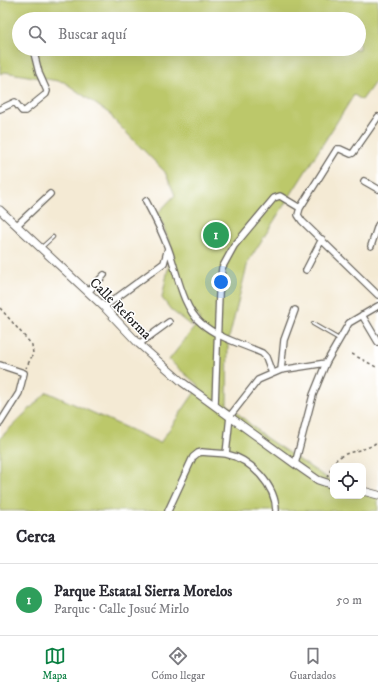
<!DOCTYPE html>
<html lang="es">
<meta charset="utf-8">
<style>
body{margin:0;font-family:"IM FELL DW Pica",serif;background:#f7f7f7;color:#2b2b33}
.controls{position:absolute;right:12px;bottom:12px;display:grid;overflow:hidden;border-radius:8px;box-shadow:0 4px 16px #0002}
.controls button{width:36px;height:36px;display:grid;place-items:center;padding:0;border:0;border-bottom:1px solid #e1e1e2;background:#fff;color:#2b2b33;font:20px sans-serif}
.you{position:absolute;left:221px;top:282px;width:14px;height:14px;margin:-10px;border:3px solid #fff;border-radius:50%;background:#1a73e8;box-shadow:0 0 0 6px #1a73e833}
.badge{display:grid;place-items:center;width:26px;height:26px;border-radius:50%;background:#0b8043;color:#fff;font-size:13px;font-weight:700}
.pin{position:absolute;translate:-50% -50%;border:2px solid #fff;box-shadow:0 1px 4px #0006}
.list{margin:0;padding:0;list-style:none}
h2{display:flex;justify-content:space-between;align-items:center;height:52px;margin:0;padding:0 16px;font-size:17px}
h2 small{font-size:13px;font-weight:400;color:#7c7c81}
.list li{display:grid;grid-template-columns:26px 1fr auto;gap:12px;align-items:center;box-sizing:border-box;height:72px;padding:0 16px;border-top:1px solid #e1e1e2}
.list b{display:block;font-size:15px;white-space:nowrap}
.list p{margin:0;font-size:13px;white-space:nowrap;color:#7c7c81}
.list em{font-size:13px;font-style:normal;color:#7c7c81}
.icon{flex:none;width:22px;height:22px;fill:none;stroke:currentColor;stroke-width:2;stroke-linecap:round;stroke-linejoin:round}
.map{position:relative;flex:none;width:378px;height:511px;overflow:hidden}
.search{position:absolute;background:#fff;box-shadow:0 4px 16px #0002;left:12px;right:12px;top:12px;height:44px;display:flex;align-items:center;gap:10px;box-sizing:border-box;padding:0 14px;border-radius:22px;color:#7c7c81;font-size:15px}
.sheet{height:124px;background:#fff}
nav{display:flex;justify-content:space-around;align-items:center;box-sizing:border-box;height:56px;border-top:1px solid #e1e1e2;background:#fff;font-size:11px;color:#7c7c81}
nav a{display:grid;justify-items:center;gap:2px}
nav .on{color:#0b8043}
.map>svg:first-child{display:block}
.green{fill:#bcc86a;stroke:#6c7243;fill-rule:evenodd}
.lines{fill:none;stroke-linecap:round;stroke-linejoin:round}
.service-casing{stroke:#68645c;stroke-width:4.5}
.minor-casing{stroke:#68645c;stroke-width:8}
.tertiary-casing{stroke:#68645c;stroke-width:9}
.path{stroke:#68645c;stroke-width:1.5;stroke-dasharray:3 3;stroke-linecap:butt}
.service{stroke:#fff;stroke-width:2.5}
.minor{stroke:#fff;stroke-width:5.5}
.tertiary{stroke:#fff;stroke-width:7}
.labels{text-anchor:middle;stroke-width:3;stroke-linejoin:round;paint-order:stroke}
.street-label{font-size:14px;fill:#1c1c1c;stroke:#fff}
</style>
<div class="map">
<svg width="378" height="511" viewBox="0 0 378 511">
<rect width="100%" height="100%" fill="#fff"/>
<filter id="ink" filterUnits="userSpaceOnUse"><feTurbulence type="fractalNoise" baseFrequency=".025" numOctaves="2"/><feDisplacementMap in="SourceGraphic" scale="8" xChannelSelector="R" yChannelSelector="G"/><feConvolveMatrix kernelMatrix="1 2 1 2 8 2 1 2 1" color-interpolation-filters="sRGB"/></filter>
<filter id="wash" filterUnits="userSpaceOnUse"><feTurbulence type="fractalNoise" baseFrequency=".012" numOctaves="4" result="noise"/><feDisplacementMap in="SourceGraphic" scale="16" xChannelSelector="R" yChannelSelector="G"/><feGaussianBlur stdDeviation="0.9" result="paint"/><feColorMatrix in="noise" values="0 0 0 0 0 0 0 0 0 0 0 0 0 0 0 0 0 1.4 0 .05"/><feComposite in="paint" operator="in"/></filter>
<g filter="url(#wash)">
<rect width="100%" height="100%" fill="#f4ead4"/>
<!-- green -->
<path class="green" d="M0,0H378V78L362,100L354,95L248,262L228,342L227,404L266,438L333,482V496L359,497L371,492L378,495V511H0V438L47,392L160,443L199,386L169,360L200,320L197,314L191,326L171,310L162,298L172,249L158,213L175,195L165,172L114,120L110,114L64,82L4,72L0,74ZM19,19H359V49H19Z"/>
</g>
<g filter="url(#ink)">
<g class="lines">
<defs>
<path id="service" d="M42,247L53,237
M313,324L339,339"/>
<path id="minor" d="M0,109L15,102L22,111H25L46,94L47,91L39,73L33,49
M364,181L378,189
M146,201C154,216 162,232 168,248C177,271 182,307 201,323C218,338 242,344 262,353L266,357L272,373
M300,208L337,149H340L351,154L353,153L378,117
M17,225L50,194
M371,246L378,225
M306,270L322,239
M88,292L104,275
M104,307L164,263L168,248
M362,315L378,342
M139,344L169,322
M0,365L24,373L19,393L0,423
M281,370L284,340L295,310
M215,405L219,294L222,268L234,246L274,198L280,196L300,208L298,215L302,221L378,295
M226,454L230,416L258,380L281,370L326,363
M295,464L313,395L326,363L349,323L378,306
M168,511L193,457L198,453L202,452C210,453 219,453 226,454C251,459 276,486 276,511"/>
<path id="tertiary" d="M0,210L104,307L139,344L182,382L295,464L318,480L333,485
M363,491L378,495"/>
</defs>
<!-- service casing -->
<use href="#service" class="service-casing"/>
<!-- minor casing -->
<use href="#minor" class="minor-casing"/>
<!-- tertiary casing -->
<use href="#tertiary" class="tertiary-casing"/>
<!-- path -->
<path class="path" d="M0,308L32,345L33,354L26,368
M352,354L378,368
M327,477C330,472 332,465 336,460C347,449 365,453 378,441"/>
<!-- service -->
<use href="#service" class="service"/>
<!-- minor -->
<use href="#minor" class="minor"/>
<!-- tertiary -->
<use href="#tertiary" class="tertiary"/>
</g>
</g>
<g class="labels">
<!-- street labels -->
<g class="street-label">
<text transform="translate(121 308) rotate(45)" y="5">Calle Reforma</text>
</g>
</g>
</svg>
<div class="controls">
<button><svg class="icon" aria-label="locate" viewBox="0 0 24 24"><circle cx="12" cy="12" r="6"/><path d="M12 2v4M12 18v4M2 12h4M18 12h4"/></svg></button>
</div>
<div class="you"></div>
<div class="pin badge" style="left:216px;top:235px;background:#2e9e5b">1</div>
<div class="search"><svg class="icon" aria-label="search" viewBox="0 0 24 24"><circle cx="10" cy="10" r="6"/><path d="M15 15l6 6"/></svg>Buscar aquí</div>
</div>
<section class="sheet">
<h2>Cerca<small></small></h2>
<ul class="list">
<li><span class="badge" style="background:#2e9e5b">1</span><div><b>Parque Estatal Sierra Morelos</b><p>Parque · Calle Josué Mirlo</p></div><em>50 m</em></li>
</ul>
</section>
<nav>
<a class="on"><svg class="icon" aria-label="map" viewBox="0 0 24 24"><path d="M3 6l6-2 6 2 6-2v14l-6 2-6-2-6 2zM9 4v14M15 6v14"/></svg>Mapa</a>
<a><svg class="icon" aria-label="directions" viewBox="0 0 24 24"><path d="M12 3l9 9-9 9-9-9zM9 14v-3h6M13 9l2 2-2 2"/></svg>Cómo llegar</a>
<a><svg class="icon" aria-label="saved" viewBox="0 0 24 24"><path d="M7 4h10v16l-5-4-5 4z"/></svg>Guardados</a>
</nav>
